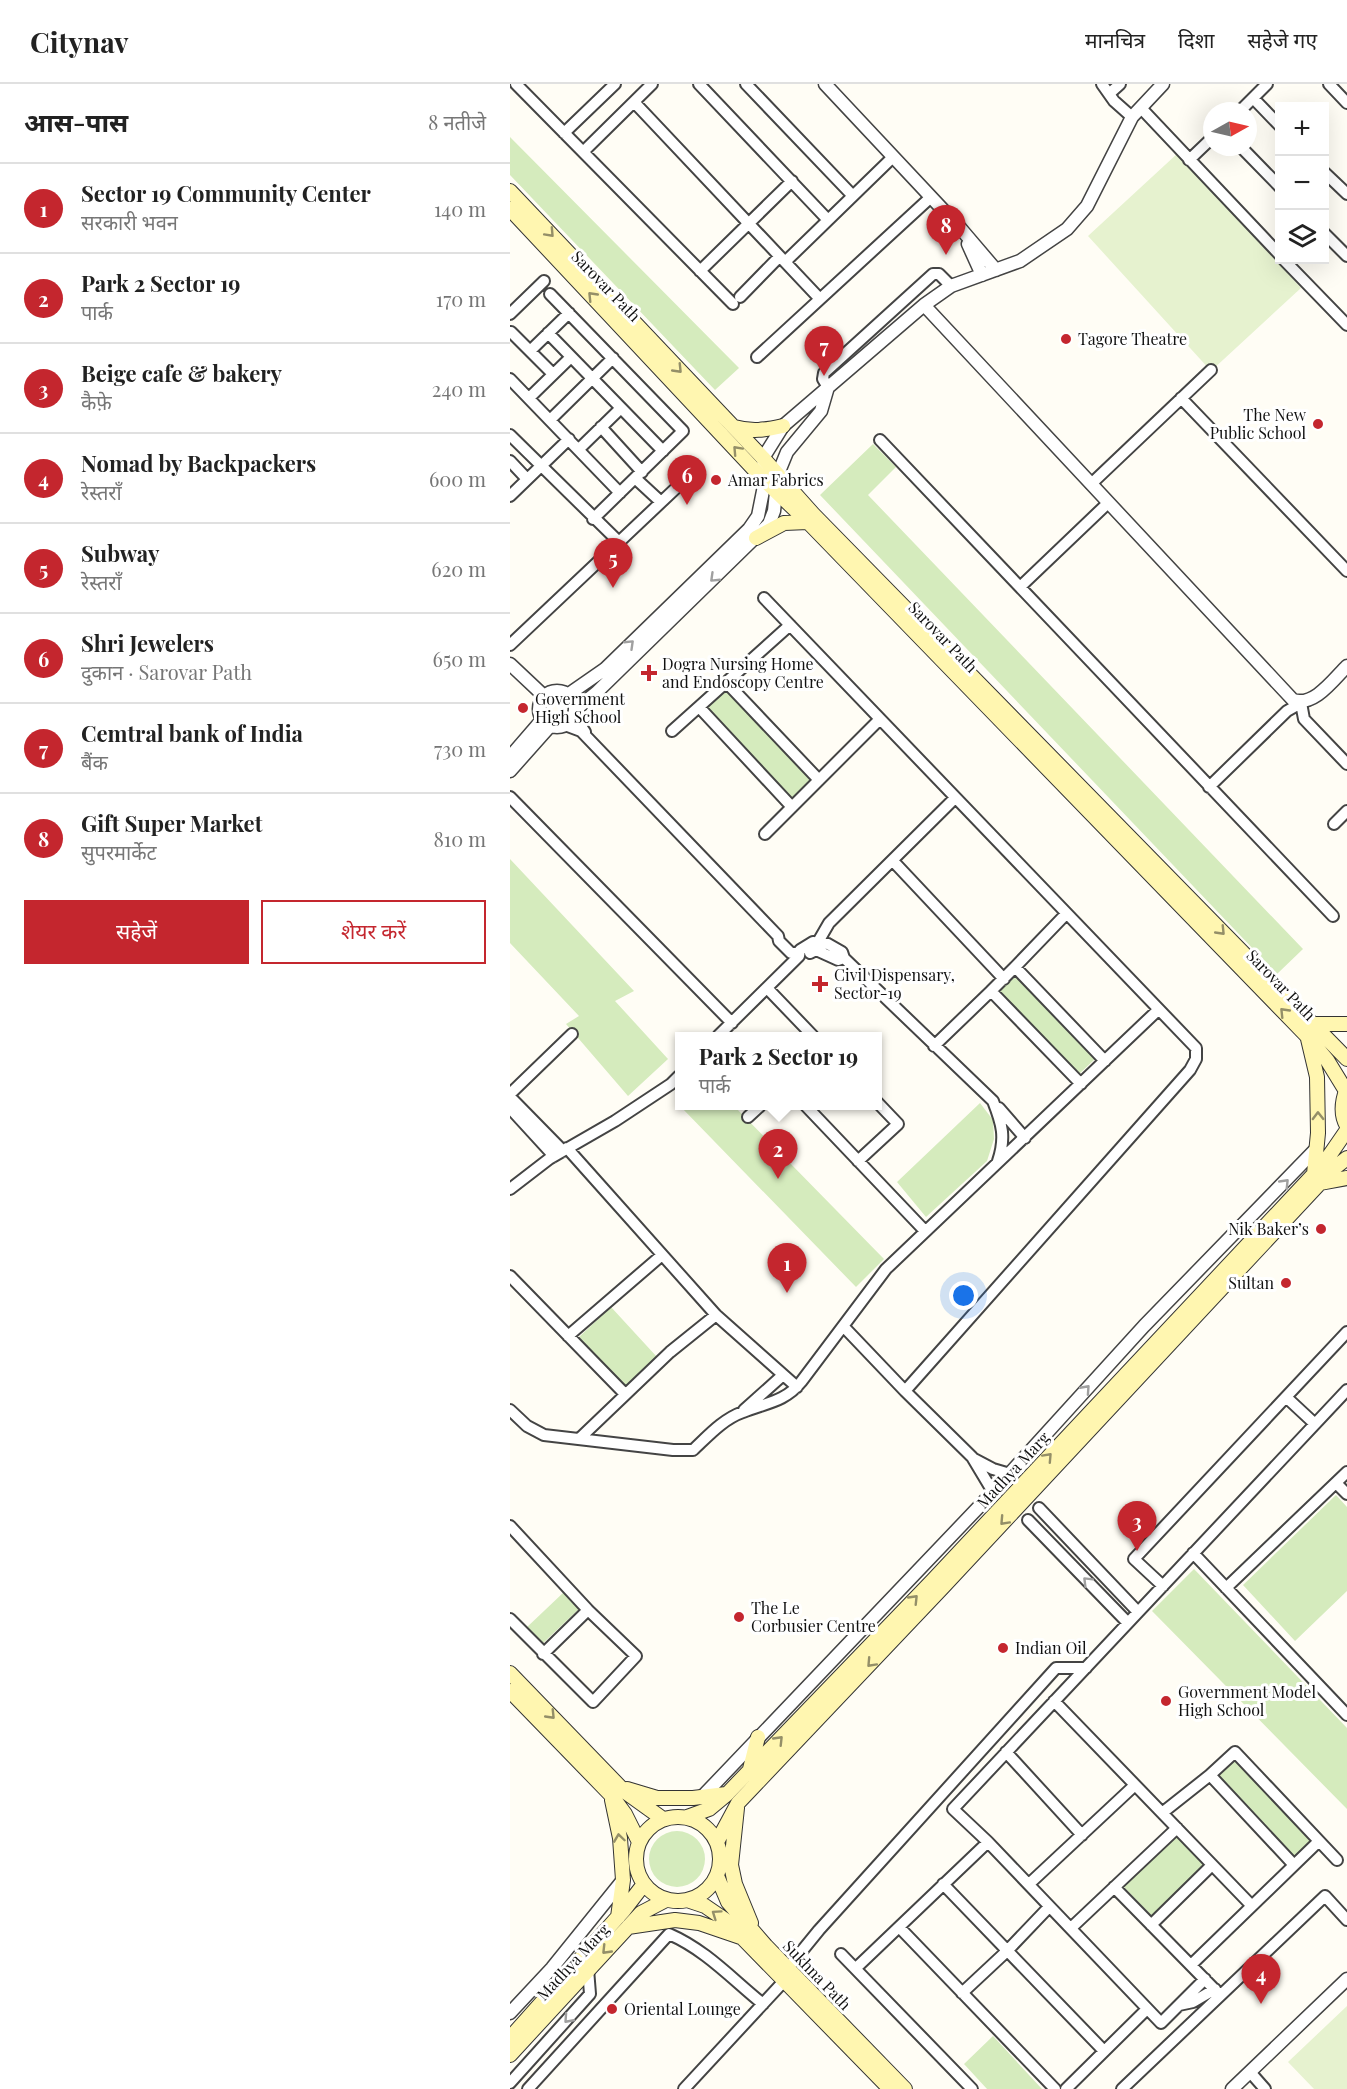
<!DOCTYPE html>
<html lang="hi">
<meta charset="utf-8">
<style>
body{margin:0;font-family:"Playfair Display","Noto Sans Devanagari",serif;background:#f6f6f6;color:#222}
.controls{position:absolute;right:18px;top:18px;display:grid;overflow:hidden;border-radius:0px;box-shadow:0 6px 24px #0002}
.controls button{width:54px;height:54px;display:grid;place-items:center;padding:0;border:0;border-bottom:2px solid #e0e0e0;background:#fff;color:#222;font:30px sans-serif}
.compass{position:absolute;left:693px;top:18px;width:54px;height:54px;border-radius:50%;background:#fff;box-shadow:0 6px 24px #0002;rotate:82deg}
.you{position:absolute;left:454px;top:1212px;width:21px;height:21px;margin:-15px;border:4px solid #fff;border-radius:50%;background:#1a73e8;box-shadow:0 0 0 9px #1a73e833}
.badge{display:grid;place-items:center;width:39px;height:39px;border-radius:50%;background:#c4262e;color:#fff;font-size:20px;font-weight:700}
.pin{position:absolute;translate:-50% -50px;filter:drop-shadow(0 2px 3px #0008)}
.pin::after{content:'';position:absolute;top:32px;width:21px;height:18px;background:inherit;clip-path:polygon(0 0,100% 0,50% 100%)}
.popup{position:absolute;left:165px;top:948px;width:207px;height:78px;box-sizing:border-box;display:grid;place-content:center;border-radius:0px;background:#fff;filter:drop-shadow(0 2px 4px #0005);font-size:20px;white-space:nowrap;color:#767676}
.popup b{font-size:22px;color:#222}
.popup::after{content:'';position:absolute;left:50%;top:100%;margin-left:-12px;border:12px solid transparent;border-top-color:#fff}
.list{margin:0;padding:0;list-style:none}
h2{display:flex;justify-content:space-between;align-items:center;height:78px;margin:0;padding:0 24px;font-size:26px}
h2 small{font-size:20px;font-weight:400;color:#767676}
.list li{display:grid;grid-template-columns:39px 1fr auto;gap:18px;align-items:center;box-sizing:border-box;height:90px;padding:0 24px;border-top:2px solid #e0e0e0}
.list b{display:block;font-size:22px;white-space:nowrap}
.list p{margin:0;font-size:20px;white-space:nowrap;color:#767676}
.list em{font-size:20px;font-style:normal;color:#767676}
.actions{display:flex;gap:12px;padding:18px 24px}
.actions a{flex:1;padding:14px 0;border:2px solid #c4262e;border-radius:0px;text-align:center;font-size:21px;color:#c4262e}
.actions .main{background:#c4262e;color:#fff}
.icon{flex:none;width:33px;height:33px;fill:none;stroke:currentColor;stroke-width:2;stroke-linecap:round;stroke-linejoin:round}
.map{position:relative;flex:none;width:837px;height:2005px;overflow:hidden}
header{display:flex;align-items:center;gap:36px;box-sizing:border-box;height:84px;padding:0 30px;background:#fff;border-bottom:2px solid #e0e0e0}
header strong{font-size:28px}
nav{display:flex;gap:33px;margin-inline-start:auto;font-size:21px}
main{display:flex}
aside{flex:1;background:#fff}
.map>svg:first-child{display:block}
.green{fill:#d5ebbd}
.pitch{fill:#e6f2cf}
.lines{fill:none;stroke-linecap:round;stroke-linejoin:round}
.minor-casing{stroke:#444;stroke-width:14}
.tertiary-casing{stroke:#444;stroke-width:15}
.secondary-casing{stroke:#333;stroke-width:16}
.minor{stroke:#fff;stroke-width:10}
.tertiary{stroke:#fff;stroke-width:12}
.secondary{stroke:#fff6b0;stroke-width:14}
.oneway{stroke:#948f68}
.oneway2{stroke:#a0a0a0}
.poi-dot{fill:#c4262e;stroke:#fff;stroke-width:2}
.labels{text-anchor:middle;stroke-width:6;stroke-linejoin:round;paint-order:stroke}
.street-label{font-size:16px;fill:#111;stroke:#fff}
.poi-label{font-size:16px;fill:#111;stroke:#fff;text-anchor:start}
</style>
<header>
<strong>Citynav</strong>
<nav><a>मानचित्र</a><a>दिशा</a><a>सहेजे गए</a></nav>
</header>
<main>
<aside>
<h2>आस-पास<small>8 नतीजे</small></h2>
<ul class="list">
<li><span class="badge">1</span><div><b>Sector 19 Community Center</b><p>सरकारी भवन</p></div><em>140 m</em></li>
<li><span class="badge">2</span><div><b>Park 2 Sector 19</b><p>पार्क</p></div><em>170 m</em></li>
<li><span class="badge">3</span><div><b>Beige cafe &amp; bakery</b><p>कैफ़े</p></div><em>240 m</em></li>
<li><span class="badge">4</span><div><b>Nomad by Backpackers</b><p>रेस्तराँ</p></div><em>600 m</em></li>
<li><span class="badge">5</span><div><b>Subway</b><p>रेस्तराँ</p></div><em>620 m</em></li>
<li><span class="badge">6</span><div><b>Shri Jewelers</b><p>दुकान · Sarovar Path</p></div><em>650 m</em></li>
<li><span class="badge">7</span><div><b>Cemtral bank of India</b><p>बैंक</p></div><em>730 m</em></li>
<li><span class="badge">8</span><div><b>Gift Super Market</b><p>सुपरमार्केट</p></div><em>810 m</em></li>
</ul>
<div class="actions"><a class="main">सहेजें</a><a>शेयर करें</a></div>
</aside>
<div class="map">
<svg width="837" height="2005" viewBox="0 0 837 2005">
<rect width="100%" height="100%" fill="#fffdf5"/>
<!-- green -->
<path class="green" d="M0,53L229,284L205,306L0,91Z
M363,360L386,383L358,411L793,865L767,890L310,411Z
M217,605L303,695L282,715L196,625Z
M0,775L124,907L105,917L158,975L118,1012L56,940L69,932L0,859Z
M505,890L586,974L568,991L487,907Z
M470,1019L483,1036L484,1055L477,1077L416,1133L387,1098Z
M170,1022H224L374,1175L346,1203Z
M101,1223L147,1273L115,1303L69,1253Z
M826,1411L837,1423V1507L785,1557L733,1501Z
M684,1485L837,1644V1725L642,1527Z
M54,1508L70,1524L30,1562L15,1545Z
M726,1675L804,1757L785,1774L708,1692Z
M139 1775a28 28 0 1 1 56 0a28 28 0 1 1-56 0Z
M666,1751L696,1782L643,1833L613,1802Z
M483,1952L532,2005H477L454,1980Z"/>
<!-- pitch -->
<path class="pitch" d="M668,69L791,204L701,287L578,152Z
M837,1922V2005H804L778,1978Z"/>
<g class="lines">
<defs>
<path id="minor" d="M6,0L223,220
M189,0L318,136
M236,0L343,112
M592,0L604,17L622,33
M819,0L837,19
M600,9L610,0
M743,14L770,42
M124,18L310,215
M631,24L770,171
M730,27L757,0
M54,49L105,0
M731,63L770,103
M73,68L142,0
M679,76L702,54
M814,88L837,110
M814,149L837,172
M774,176L837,241
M275,178L383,73
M190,187L282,97
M40,210L173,347L83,435
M230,213L269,173
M0,230L34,197
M1,248L43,290
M38,249L153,367
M20,267L59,229
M247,273L421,113
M0,295L110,409
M318,303L313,295L314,289L423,190H429L441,202
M19,314L61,273
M671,314L837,487
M40,336L103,274
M91,343L132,388
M0,351L109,458
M370,356L823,832
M69,365L111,324
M0,377L17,395
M125,394L151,418
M581,400L701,286
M0,412L59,355
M510,503L598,419
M254,514L686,964V975L680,986L395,1307
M0,561L182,389
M216,598L309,696
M189,623L282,723
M64,632L75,648
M55,641L71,647L268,852L269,857L281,869H285
M162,647L280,541
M699,703L777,627L791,619L794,635L837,680
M0,713L222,939
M824,740L837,727
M255,750L370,635
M383,777L494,895
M306,866L308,858L319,839L445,714
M300,869L306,866L328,876L334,874
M505,883L556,830
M257,904L303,952
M208,952L289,872L290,866L303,858L318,860L332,868L334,874L483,1017C492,1040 496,1053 488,1077
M424,962L481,907
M571,1000L481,907L505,883L595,977
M0,1010L62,950
M0,1016H3L53,1067
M296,1022L415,1147
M0,1024L44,1072
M489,1024L515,1054
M238,1033L250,1022
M57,1064L206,1231L287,1303
M348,1077L388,1040L367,1018
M0,1105L39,1075L105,1037L161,1000L169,992
M0,1192L115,1310
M333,1242L395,1307L462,1373L483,1408
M58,1252L152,1171
M776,1313L805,1340
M0,1326L17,1342L34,1351L163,1366H183C198,1352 213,1335 233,1328C255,1319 275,1318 291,1298L376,1185L648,926
M234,1326L273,1291
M69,1355L160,1268L206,1231
M464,1375L483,1385L500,1390
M826,1399L837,1410
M529,1424L628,1528
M518,1436L618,1539
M0,1442L78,1526L126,1572L83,1618L0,1535
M683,1469L837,1631
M653,1502L624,1475L837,1248
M716,1504L837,1388
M33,1570L78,1526
M544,1617L742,1822
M496,1668L572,1751
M652,1729L700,1691
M784,1781L700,1691L725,1668L827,1776
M433,1800L594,1967
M519,1800L625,1701
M604,1803L710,1911
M641,1841L702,1781
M389,1843L545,2005
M561,1844L667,1744
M331,1870L462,2005
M681,1881L809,1757
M278,1884L309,1846L546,1584H576
M346,1884L478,1758
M695,1895L651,1939L478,1758L443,1725L837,1306
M452,1909L497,1867L539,1823
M669,1921L683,1918L705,1905
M740,1988L755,2005
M0,1999L80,1910L78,1885
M18,2005L159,1850C196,1866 222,1895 253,1920
M174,2005L275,1896
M556,2005L637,1925
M612,2005L815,1812L837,1836"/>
<path id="tertiary" d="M315,0L451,145L486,186
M458,160L472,191
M414,221L783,616C804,623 823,596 837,582
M0,580L34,612
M29 625a18 18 0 1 1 36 0a18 18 0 1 1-36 0Z
M59,610L95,585L239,445L248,432L255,397L253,374L273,342L414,221L441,202L510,177L557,145L577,122L622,33L653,0
M66,625L86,609L259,440L264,427L268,390L277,368L311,327L318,303
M0,673L32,636
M0,687L40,642
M192,1713L483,1408L634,1242L806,1065
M0,1929L42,1884L113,1796
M722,2005L837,1895"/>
<path id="secondary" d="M0,107L253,374L303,430L837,975
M0,125L255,397L298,438L796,951L817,976L836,1007
M224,343C242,348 255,346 273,342
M246,454L274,439L298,438
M802,940H837
M798,955L807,993L808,1049L804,1090
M837,1004C832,1017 830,1030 837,1042
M810,1099L837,1094
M0,1589L114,1707L153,1735
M0,1607L101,1711L115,1730L129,1758
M240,1685L248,1653
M117,1705L147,1714H183L216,1710
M102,1716L110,1754L113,1796L108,1833
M227,1724L221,1781L225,1800L241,1839
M126 1775a42 42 0 1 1 84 0a42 42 0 1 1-84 0Z
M177,1733L199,1725L217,1710L423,1496L804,1090L817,1075L837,1046
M207,1758L228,1719L433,1503L823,1085L837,1074
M207,1792L218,1818L256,1862L395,2005
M177,1816L195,1822L214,1835L380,2005
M118,1843L165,1836L189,1839L230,1853
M0,1954L114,1826L134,1800
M0,1971L131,1829L156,1816"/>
</defs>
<!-- minor casing -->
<use href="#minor" class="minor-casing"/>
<!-- tertiary casing -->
<use href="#tertiary" class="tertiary-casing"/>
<!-- secondary casing -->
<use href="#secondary" class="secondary-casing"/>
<!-- minor -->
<use href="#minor" class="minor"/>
<!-- tertiary -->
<use href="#tertiary" class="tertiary"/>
<!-- secondary -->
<use href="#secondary" class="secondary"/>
</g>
<!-- one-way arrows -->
<defs><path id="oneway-chevron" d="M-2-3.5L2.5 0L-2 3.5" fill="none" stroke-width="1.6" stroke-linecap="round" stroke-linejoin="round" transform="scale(1.5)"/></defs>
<g class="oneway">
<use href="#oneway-chevron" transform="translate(40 149) rotate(47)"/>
<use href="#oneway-chevron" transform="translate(82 212) rotate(-134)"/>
<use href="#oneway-chevron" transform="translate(168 285) rotate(46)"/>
<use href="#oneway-chevron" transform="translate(227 366) rotate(-133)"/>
<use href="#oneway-chevron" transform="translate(711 847) rotate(46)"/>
<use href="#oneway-chevron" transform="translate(774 928) rotate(-134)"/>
<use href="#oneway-chevron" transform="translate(808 1032) rotate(-91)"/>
<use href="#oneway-chevron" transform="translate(538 1373) rotate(-47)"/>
<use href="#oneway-chevron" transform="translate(494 1437) rotate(133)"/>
<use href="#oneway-chevron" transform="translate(404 1515) rotate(-46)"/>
<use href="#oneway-chevron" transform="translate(361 1579) rotate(133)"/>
<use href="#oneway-chevron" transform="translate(41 1631) rotate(46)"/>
<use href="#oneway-chevron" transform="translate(269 1656) rotate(-46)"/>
<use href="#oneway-chevron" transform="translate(109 1754) rotate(-98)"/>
<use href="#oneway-chevron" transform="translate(206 1830) rotate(-145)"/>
<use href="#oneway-chevron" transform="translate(96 1866) rotate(134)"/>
</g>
<g class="oneway2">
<use href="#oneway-chevron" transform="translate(204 494) rotate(136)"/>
<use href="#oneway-chevron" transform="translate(120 560) rotate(-44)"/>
<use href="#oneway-chevron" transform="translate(775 1099) rotate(-46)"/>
<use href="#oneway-chevron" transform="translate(576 1305) rotate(-48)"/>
<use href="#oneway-chevron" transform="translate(577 1497) rotate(-135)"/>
<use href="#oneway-chevron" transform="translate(58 1935) rotate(132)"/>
</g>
<!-- markers -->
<g class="poi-dot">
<circle cx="556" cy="255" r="6"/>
<circle cx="808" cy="340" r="6"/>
<circle cx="206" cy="396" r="6"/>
<path d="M136 580h6v6h6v6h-6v6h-6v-6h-6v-6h6z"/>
<circle cx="13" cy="624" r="6"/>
<path d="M307 891h6v6h6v6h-6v6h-6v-6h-6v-6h6z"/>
<circle cx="811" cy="1145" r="6"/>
<circle cx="776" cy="1199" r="6"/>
<circle cx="229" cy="1533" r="6"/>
<circle cx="493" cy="1564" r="6"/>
<circle cx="656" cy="1617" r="6"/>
<circle cx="102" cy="1925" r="6"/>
</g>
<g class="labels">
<!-- street labels -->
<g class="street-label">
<text transform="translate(96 202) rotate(46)" y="6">Sarovar Path</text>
<text transform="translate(433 553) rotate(46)" y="6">Sarovar Path</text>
<text transform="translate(771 901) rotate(46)" y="6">Sarovar Path</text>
<text transform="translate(503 1386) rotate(-47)" y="6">Madhya Marg</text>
<text transform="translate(63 1878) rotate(-47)" y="6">Madhya Marg</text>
<text transform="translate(307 1891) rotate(46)" y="6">Sukhna Path</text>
</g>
<!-- poi labels -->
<g class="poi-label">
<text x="568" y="261">Tagore Theatre</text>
<text x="796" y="337" text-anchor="end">The New<tspan x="796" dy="18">Public School</tspan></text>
<text x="218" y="402">Amar Fabrics</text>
<text x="152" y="586">Dogra Nursing Home<tspan x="152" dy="18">and Endoscopy Centre</tspan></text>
<text x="25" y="621">Government<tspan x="25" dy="18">High School</tspan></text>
<text x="324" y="897">Civil Dispensary,<tspan x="324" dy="18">Sector-19</tspan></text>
<text x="799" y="1151" text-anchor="end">Nik Baker’s</text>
<text x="764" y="1205" text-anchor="end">Sultan</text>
<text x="241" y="1530">The Le<tspan x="241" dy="18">Corbusier Centre</tspan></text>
<text x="505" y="1570">Indian Oil</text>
<text x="668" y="1614">Government Model<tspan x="668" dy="18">High School</tspan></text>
<text x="114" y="1931">Oriental Lounge</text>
</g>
</g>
</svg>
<div class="controls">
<button>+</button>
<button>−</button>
<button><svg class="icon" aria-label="layers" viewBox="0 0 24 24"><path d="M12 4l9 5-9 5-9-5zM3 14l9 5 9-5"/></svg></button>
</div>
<svg class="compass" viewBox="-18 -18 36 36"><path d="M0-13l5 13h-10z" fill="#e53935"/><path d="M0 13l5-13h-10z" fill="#767676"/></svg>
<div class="you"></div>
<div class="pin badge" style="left:277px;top:1209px">1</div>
<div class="pin badge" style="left:268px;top:1095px">2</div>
<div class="popup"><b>Park 2 Sector 19</b>पार्क</div>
<div class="pin badge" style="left:627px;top:1467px">3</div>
<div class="pin badge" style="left:751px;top:1920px">4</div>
<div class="pin badge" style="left:103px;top:504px">5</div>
<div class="pin badge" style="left:177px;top:421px">6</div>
<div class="pin badge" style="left:314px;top:292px">7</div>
<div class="pin badge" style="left:436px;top:171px">8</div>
</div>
</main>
